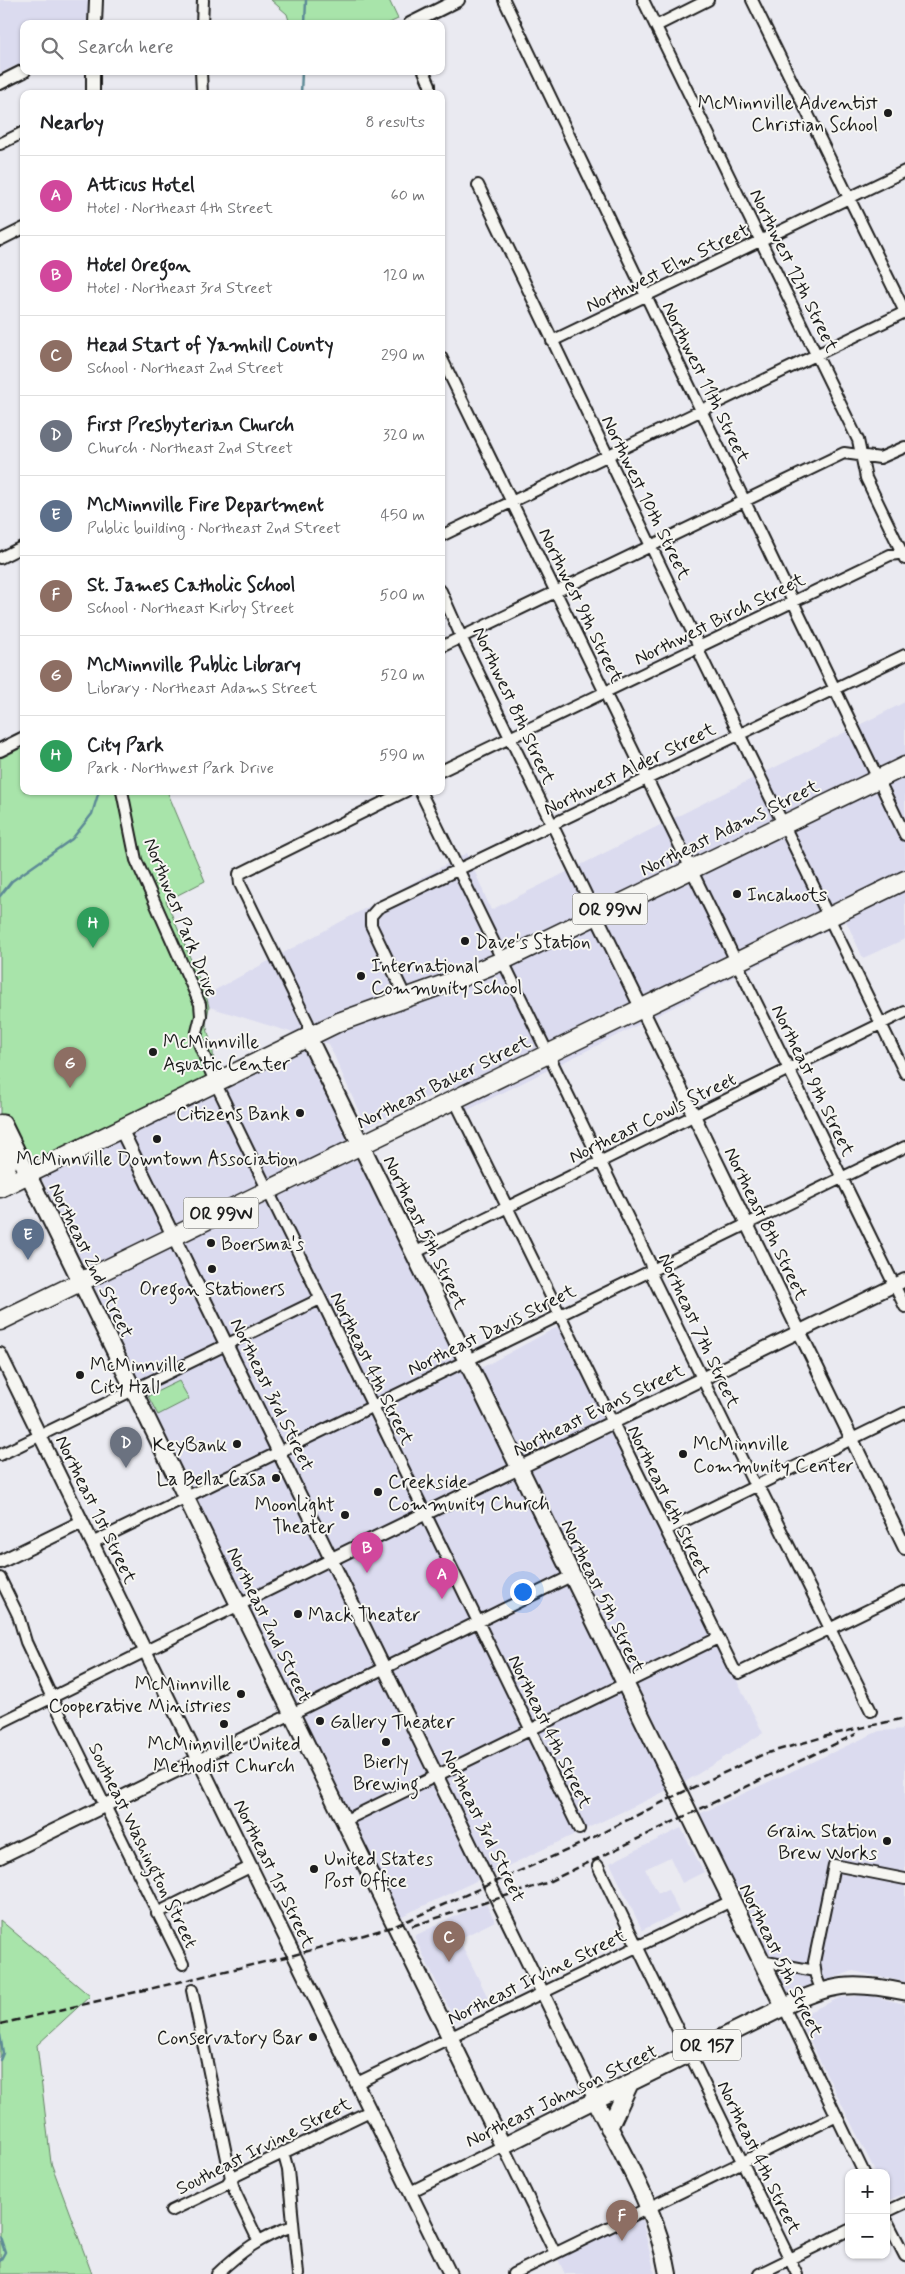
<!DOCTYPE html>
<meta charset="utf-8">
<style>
body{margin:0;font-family:Mynerve,sans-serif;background:#f2f2f2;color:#202124}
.controls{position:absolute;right:15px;bottom:15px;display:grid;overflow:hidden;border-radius:10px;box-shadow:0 1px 4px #0004}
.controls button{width:45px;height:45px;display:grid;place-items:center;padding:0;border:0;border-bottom:1px solid #e0e0e0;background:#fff;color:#202124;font:25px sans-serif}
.you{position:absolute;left:522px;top:1591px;width:18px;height:18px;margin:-12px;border:4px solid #fff;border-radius:50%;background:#1a73e8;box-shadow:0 0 0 8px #1a73e833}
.badge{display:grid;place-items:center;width:32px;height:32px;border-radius:50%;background:#ea580c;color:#fff;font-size:16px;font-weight:700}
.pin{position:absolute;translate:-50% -41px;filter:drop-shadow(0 1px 2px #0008)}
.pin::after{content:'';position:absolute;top:26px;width:18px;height:15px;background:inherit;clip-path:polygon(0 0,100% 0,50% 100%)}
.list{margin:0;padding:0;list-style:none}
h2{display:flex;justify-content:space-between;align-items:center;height:65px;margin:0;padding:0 20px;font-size:21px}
h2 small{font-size:16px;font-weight:400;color:#757577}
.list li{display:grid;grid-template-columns:32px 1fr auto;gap:15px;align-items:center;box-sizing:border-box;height:80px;padding:0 20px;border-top:1px solid #e0e0e0}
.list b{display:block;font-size:19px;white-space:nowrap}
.list p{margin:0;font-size:16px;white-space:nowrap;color:#757577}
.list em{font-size:16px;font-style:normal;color:#757577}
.icon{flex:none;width:28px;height:28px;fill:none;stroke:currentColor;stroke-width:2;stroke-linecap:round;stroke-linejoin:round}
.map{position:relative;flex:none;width:905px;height:2274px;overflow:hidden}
.search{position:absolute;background:#fff;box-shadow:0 1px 4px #0004;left:20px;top:20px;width:425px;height:55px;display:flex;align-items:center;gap:12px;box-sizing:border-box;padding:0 18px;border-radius:10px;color:#757577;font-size:19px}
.panel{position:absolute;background:#fff;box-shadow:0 1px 4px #0004;left:20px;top:90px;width:425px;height:705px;border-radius:10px}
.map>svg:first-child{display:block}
.built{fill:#dbdbef}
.green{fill:#a8e4aa;stroke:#628063}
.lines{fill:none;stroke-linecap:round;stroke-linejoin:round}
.stream{stroke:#5d8a96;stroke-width:2.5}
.minor-casing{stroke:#1c1c1c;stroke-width:14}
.tertiary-casing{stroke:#1c1c1c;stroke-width:16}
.secondary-casing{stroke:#1c1c1c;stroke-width:19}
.primary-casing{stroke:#1c1c1c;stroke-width:20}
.trunk-casing{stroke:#1c1c1c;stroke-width:21}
.minor{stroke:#f6f6f2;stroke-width:10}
.tertiary{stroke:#f6f6f2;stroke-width:12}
.secondary{stroke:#f6f6f2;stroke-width:15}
.primary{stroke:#f6f6f2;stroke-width:16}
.trunk{stroke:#f6f6f2;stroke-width:18}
.rail{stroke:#1c1c1c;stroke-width:2.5;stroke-dasharray:8 4;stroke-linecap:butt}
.poi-dot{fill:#1c1c1c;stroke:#f6f6f2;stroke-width:2}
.labels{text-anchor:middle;stroke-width:4;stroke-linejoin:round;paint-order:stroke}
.shield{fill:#f6f6f2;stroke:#5d5d5c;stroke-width:1}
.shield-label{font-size:18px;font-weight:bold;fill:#1c1c1c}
.poi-label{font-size:19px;fill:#1c1c1c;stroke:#f6f6f2;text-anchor:start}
.street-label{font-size:19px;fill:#1c1c1c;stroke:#f6f6f2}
</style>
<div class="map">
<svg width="905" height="2274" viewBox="0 0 905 2274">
<rect width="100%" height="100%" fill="#eaeaf1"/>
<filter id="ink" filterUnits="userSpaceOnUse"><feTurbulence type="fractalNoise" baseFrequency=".02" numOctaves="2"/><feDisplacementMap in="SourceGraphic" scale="10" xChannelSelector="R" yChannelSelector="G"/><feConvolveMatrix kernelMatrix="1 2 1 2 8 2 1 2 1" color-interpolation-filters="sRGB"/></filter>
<g filter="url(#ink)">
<!-- built -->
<path class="built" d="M0,0H88V24H24V62L0,73Z
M905,702V939L863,958L846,921L466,1111L452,1085L366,1128L329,1044L209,1007L206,995L467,853L491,910Z
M305,1050L670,1789L400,1917L41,1177Z
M559,1326L763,1733L685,1782L481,1368Z
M905,1729V1982L853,1971L789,1994L699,1814L879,1731Z
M681,1828L704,1872L682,1883L670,1857L645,1869L658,1893L668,1890L679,1912L642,1930L610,1863Z
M486,1904L495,1921L459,1939L491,2004L455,2021L414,1936L466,1911Z
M867,1995L905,2004V2193L890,2200L886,2193V2173H876L798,2017L839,1998Z
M640,2212L655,2274H633L632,2271L625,2274H565L555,2253Z"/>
<!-- green -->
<path class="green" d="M271,0H389L398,19L387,24H290L287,14Z
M24,742V791H167L205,881L166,901L206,995L209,1007L206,1024L213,1052L215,1082L28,1174L0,1116V754Z
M179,1381L189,1399L158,1415L148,1396Z
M0,1920L90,1996L37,2045L51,2163L92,2274H0Z"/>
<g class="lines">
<!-- stream -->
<path class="stream" d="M305,24L306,0
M301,94L302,71
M0,896L12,881L72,839L92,814L99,791
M0,2035L3,2053L0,2060
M0,2237L5,2252L0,2261"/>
<defs>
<path id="minor" d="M504,0L905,835
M643,0L858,440L866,478L905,559
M752,0L905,312
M202,24L203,0
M656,26L708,0
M201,71L202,94
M424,71L430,85V94
M0,144L24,132
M478,185L697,642L701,656L905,1073
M0,240L24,228
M552,341L905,171
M441,357L905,1307
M441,536L905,312
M0,558L24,546
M441,591L464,643L596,915
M441,647L844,453L880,458L905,447
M441,771L890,555L905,553
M122,791L136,860L200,1004L201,1016L196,1036L215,1082L579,1829
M420,791L650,1263L653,1278L752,1480L763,1494L871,1711
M406,998L371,925V916L378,908L905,655
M308,1037V1023L240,884L239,874L406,791
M454,1099L734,1669L739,1673L905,1592
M414,1253L905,1012
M0,1455L320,1299
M666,1530L905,1413
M92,1543L905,1147
M0,1578L18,1615L26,1642L52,1698L183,1964
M0,1723L332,1559
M198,1760L571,1576
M344,1821L718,1638
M598,1866L797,2274
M157,1913L250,1867
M761,1961L815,1971
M821,1989L816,1976L814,1962L834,1865L905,1879
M192,1990L231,2178L235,2192L258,2240
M784,2007L864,2173
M357,2083L731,1901
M283,2152L288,2170L298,2274
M410,2192L503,2146L555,2253
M171,2211L227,2184L231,2178L370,2111
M886,2212L905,2203
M886,2219L905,2256
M217,2274C240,2252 262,2236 293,2226
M513,2274L837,2116
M759,2274L849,2230"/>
<path id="tertiary" d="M95,24L96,0
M410,24L458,0
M0,83L24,71
M93,94V71
M0,750L24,738
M596,915L905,1548
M121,1129L595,2100
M0,1354L450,2274
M332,1559L905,1280
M0,1562L82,1522
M0,1857L198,1760"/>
<path id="secondary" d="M3,1123L503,2146L595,2100
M784,2007C831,1983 853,1981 905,1992"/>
<path id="primary" d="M308,1037L784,2007L595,2100C623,2155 658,2212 668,2274
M609,2128L630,2083"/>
<path id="trunk" d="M0,1124L7,1165L0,1185
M0,1188L339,1022L453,981L502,961L905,766
M0,1321L905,880"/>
</defs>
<!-- minor casing -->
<use href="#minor" class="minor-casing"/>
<!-- tertiary casing -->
<use href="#tertiary" class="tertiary-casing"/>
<!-- secondary casing -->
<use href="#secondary" class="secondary-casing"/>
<!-- primary casing -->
<use href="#primary" class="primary-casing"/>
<!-- trunk casing -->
<use href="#trunk" class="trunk-casing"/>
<!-- minor -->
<use href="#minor" class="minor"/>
<!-- tertiary -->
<use href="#tertiary" class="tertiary"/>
<!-- secondary -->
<use href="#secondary" class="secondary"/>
<!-- primary -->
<use href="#primary" class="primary"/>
<!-- trunk -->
<use href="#trunk" class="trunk"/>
<!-- rail -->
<path class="rail" d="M412,1926L546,1883L856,1734
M0,2024L294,1955L395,1926L572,1848L679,1794L764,1754L834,1734L905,1718"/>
</g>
</g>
<!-- markers -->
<g class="poi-dot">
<circle cx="888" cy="113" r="5"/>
<circle cx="737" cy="894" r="5"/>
<circle cx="465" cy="941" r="5"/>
<circle cx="361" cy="976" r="5"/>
<circle cx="153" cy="1052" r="5"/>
<circle cx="300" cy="1113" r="5"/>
<circle cx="157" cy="1139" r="5"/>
<circle cx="211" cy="1243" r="5"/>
<circle cx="212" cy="1269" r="5"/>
<circle cx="80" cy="1375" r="5"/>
<circle cx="237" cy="1444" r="5"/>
<circle cx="683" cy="1454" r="5"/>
<circle cx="276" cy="1478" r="5"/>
<circle cx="378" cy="1492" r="5"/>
<circle cx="345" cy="1515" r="5"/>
<circle cx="298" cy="1614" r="5"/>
<circle cx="241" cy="1694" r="5"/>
<circle cx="320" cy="1721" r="5"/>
<circle cx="224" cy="1724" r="5"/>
<circle cx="386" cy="1742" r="5"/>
<circle cx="887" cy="1841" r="5"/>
<circle cx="314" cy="1869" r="5"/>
<circle cx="313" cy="2037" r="5"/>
</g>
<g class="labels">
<!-- shield labels -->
<g class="shield">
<rect x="572.5" y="893.5" width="75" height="31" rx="4"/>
<rect x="183.5" y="1197.5" width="75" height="31" rx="4"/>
<rect x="673" y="2029.5" width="68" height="31" rx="4"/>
</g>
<g class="shield-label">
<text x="610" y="915">OR 99W</text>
<text x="221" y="1219">OR 99W</text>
<text x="707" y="2051">OR 157</text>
</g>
<!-- poi labels -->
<g class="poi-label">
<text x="878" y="109" text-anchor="end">McMinnville Adventist<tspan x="878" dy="22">Christian School</tspan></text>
<text x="747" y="901">Incahoots</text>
<text x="475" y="948">Dave's Station</text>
<text x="371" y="972">International<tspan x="371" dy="22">Community School</tspan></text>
<text x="163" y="1048">McMinnville<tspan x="163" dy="22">Aquatic Center</tspan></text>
<text x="290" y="1120" text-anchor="end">Citizens Bank</text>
<text x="157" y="1165" text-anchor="middle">McMinnville Downtown Association</text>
<text x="221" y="1250">Boersma's</text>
<text x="212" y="1295" text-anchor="middle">Oregon Stationers</text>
<text x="90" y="1371">McMinnville<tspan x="90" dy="22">City Hall</tspan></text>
<text x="693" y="1450">McMinnville<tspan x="693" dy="22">Community Center</tspan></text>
<text x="227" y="1451" text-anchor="end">KeyBank</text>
<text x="266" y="1485" text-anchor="end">La Bella Casa</text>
<text x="388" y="1488">Creekside<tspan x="388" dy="22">Community Church</tspan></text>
<text x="335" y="1511" text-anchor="end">Moonlight<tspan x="335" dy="22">Theater</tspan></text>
<text x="308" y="1621">Mack Theater</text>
<text x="231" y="1690" text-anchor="end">McMinnville<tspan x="231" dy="22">Cooperative Ministries</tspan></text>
<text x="330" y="1728">Gallery Theater</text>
<text x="224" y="1750" text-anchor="middle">McMinnville United<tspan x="224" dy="22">Methodist Church</tspan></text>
<text x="386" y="1768" text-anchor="middle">Bierly<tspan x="386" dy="22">Brewing</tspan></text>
<text x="877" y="1837" text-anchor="end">Grain Station<tspan x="877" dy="22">Brew Works</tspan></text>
<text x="324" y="1865">United States<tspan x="324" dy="22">Post Office</tspan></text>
<text x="303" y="2044" text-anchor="end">Conservatory Bar</text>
</g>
<!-- street labels -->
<g class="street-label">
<text transform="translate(667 267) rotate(-26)" y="7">Northwest Elm Street</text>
<text transform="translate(795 270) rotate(64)" y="7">Northwest 12th Street</text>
<text transform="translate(707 382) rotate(64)" y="7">Northwest 11th Street</text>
<text transform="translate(647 497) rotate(64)" y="7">Northwest 10th Street</text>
<text transform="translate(582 605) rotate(64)" y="7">Northwest 9th Street</text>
<text transform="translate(719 618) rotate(-26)" y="7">Northwest Birch Street</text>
<text transform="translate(515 705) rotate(65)" y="7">Northwest 8th Street</text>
<text transform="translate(629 768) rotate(-26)" y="7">Northwest Alder Street</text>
<text transform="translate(729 827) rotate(-26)" y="7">Northeast Adams Street</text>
<text transform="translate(182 917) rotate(68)" y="7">Northwest Park Drive</text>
<text transform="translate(814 1080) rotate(64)" y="7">Northeast 9th Street</text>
<text transform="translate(443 1081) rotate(-26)" y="7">Northeast Baker Street</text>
<text transform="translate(652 1117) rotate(-26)" y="7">Northeast Cowls Street</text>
<text transform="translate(767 1223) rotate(64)" y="7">Northeast 8th Street</text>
<text transform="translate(426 1232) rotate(64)" y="7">Northeast 5th Street</text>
<text transform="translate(92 1260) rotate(64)" y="7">Northeast 2nd Street</text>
<text transform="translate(491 1329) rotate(-26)" y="7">Northeast Davis Street</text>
<text transform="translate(700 1330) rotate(65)" y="7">Northeast 7th Street</text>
<text transform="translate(373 1368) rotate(64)" y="7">Northeast 4th Street</text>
<text transform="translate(273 1394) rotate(64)" y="7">Northeast 3rd Street</text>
<text transform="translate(598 1409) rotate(-26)" y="7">Northeast Evans Street</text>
<text transform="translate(670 1501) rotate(64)" y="7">Northeast 6th Street</text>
<text transform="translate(97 1509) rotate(64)" y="7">Northeast 1st Street</text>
<text transform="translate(604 1596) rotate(64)" y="7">Northeast 5th Street</text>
<text transform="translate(270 1624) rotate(64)" y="7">Northeast 2nd Street</text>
<text transform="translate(551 1731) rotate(64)" y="7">Northeast 4th Street</text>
<text transform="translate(484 1825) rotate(64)" y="7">Northeast 3rd Street</text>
<text transform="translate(144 1845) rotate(64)" y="7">Southeast Washington Street</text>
<text transform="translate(275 1873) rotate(64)" y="7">Northeast 1st Street</text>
<text transform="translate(782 1960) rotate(64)" y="7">Northeast 5th Street</text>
<text transform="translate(536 1976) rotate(-26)" y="7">Northeast Irvine Street</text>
<text transform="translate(561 2095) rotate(-26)" y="7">Northeast Johnson Street</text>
<text transform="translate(263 2145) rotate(-27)" y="7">Southeast Irvine Street</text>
<text transform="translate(760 2157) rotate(64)" y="7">Northeast 4th Street</text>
</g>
</g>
</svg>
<div class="controls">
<button>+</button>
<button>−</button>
</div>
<div class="you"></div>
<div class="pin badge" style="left:442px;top:1599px;background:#d1479c">A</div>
<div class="pin badge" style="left:367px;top:1573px;background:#d1479c">B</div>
<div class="pin badge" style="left:449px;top:1962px;background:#8d6e63">C</div>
<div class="pin badge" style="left:126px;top:1468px;background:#6b7280">D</div>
<div class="pin badge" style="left:28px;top:1260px;background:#5c6f8a">E</div>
<div class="pin badge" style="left:622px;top:2241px;background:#8d6e63">F</div>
<div class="pin badge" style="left:70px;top:1088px;background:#8d6e63">G</div>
<div class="pin badge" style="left:93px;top:948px;background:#2e9e5b">H</div>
<div class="search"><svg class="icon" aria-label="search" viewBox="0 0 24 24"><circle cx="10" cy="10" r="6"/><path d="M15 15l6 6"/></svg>Search here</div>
<section class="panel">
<h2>Nearby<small>8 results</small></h2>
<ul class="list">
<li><span class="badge" style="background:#d1479c">A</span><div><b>Atticus Hotel</b><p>Hotel · Northeast 4th Street</p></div><em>60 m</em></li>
<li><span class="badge" style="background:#d1479c">B</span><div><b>Hotel Oregon</b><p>Hotel · Northeast 3rd Street</p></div><em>120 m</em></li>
<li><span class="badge" style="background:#8d6e63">C</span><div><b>Head Start of Yamhill County</b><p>School · Northeast 2nd Street</p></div><em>290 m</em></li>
<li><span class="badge" style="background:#6b7280">D</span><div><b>First Presbyterian Church</b><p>Church · Northeast 2nd Street</p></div><em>320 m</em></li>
<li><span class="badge" style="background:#5c6f8a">E</span><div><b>McMinnville Fire Department</b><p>Public building · Northeast 2nd Street</p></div><em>450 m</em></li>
<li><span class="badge" style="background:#8d6e63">F</span><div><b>St. James Catholic School</b><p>School · Northeast Kirby Street</p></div><em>500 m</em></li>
<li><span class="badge" style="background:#8d6e63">G</span><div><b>McMinnville Public Library</b><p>Library · Northeast Adams Street</p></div><em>520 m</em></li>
<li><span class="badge" style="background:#2e9e5b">H</span><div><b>City Park</b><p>Park · Northwest Park Drive</p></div><em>590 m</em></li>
</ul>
</section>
</div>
